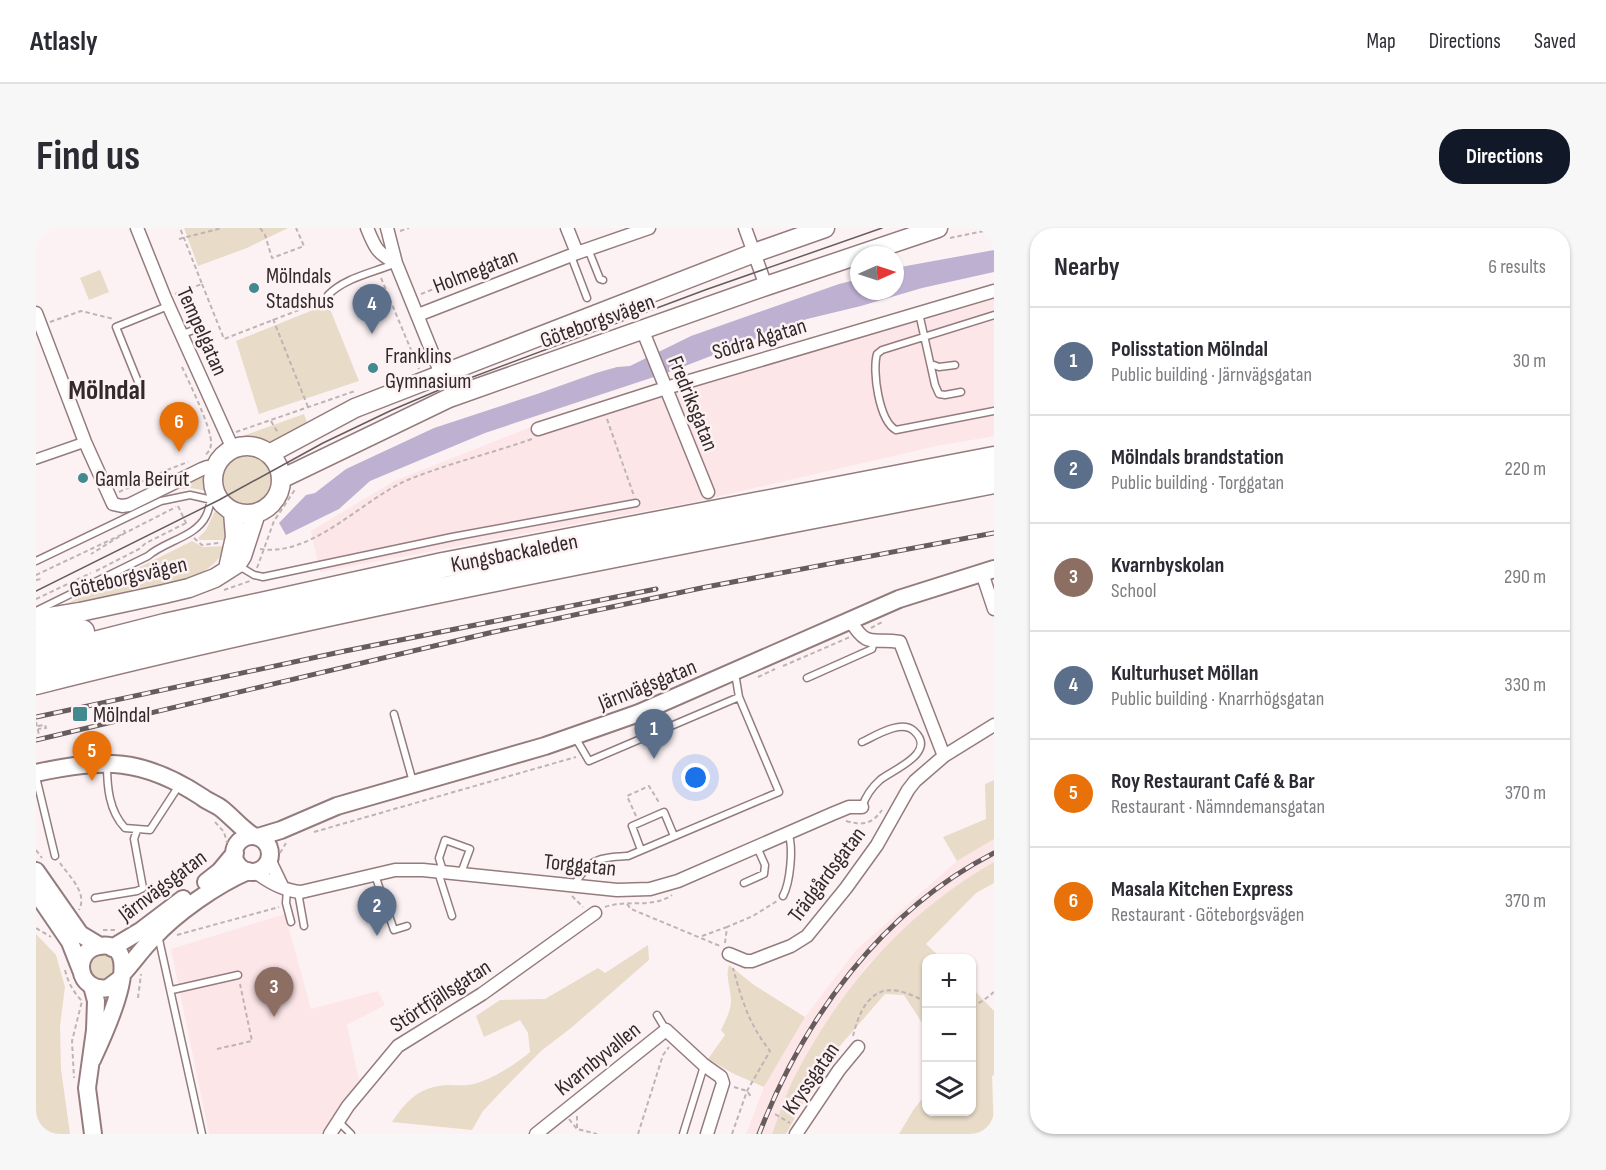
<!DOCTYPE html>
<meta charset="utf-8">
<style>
body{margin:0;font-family:"Sofia Sans Condensed",sans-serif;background:#f7f7f7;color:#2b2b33}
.controls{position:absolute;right:18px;bottom:18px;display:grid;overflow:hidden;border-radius:12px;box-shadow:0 2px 4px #0004}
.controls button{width:54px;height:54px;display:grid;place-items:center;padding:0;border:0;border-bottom:2px solid #e1e1e2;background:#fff;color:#2b2b33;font:30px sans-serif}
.compass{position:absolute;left:814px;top:18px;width:54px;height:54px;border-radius:50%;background:#fff;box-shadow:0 2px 4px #0004;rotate:87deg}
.you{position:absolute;left:660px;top:550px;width:21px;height:21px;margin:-15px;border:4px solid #fff;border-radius:50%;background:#1a73e8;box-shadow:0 0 0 9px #1a73e833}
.badge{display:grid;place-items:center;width:39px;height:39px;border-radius:50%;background:#111827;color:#fff;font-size:20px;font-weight:700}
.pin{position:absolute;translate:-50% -50px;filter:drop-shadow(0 2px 3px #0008)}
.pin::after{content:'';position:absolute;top:32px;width:21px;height:18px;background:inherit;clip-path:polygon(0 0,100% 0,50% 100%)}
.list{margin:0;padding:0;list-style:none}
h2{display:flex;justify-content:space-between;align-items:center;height:78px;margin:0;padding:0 24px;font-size:26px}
h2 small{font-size:20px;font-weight:400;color:#7c7c81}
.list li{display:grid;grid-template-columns:39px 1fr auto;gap:18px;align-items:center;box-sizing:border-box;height:108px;padding:0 24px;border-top:2px solid #e1e1e2}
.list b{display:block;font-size:22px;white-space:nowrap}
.list p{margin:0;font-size:20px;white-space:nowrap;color:#7c7c81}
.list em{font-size:20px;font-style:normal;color:#7c7c81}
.icon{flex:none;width:33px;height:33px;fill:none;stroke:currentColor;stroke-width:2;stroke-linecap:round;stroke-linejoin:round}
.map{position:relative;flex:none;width:958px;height:906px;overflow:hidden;border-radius:24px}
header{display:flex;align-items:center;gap:36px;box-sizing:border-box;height:84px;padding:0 30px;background:#fff;border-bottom:2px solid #e1e1e2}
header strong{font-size:28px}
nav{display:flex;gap:33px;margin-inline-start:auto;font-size:21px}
.intro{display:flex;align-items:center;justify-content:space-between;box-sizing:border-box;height:144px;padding:0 36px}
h1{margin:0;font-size:42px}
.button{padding:15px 27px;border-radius:24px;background:#111827;color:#fff;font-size:21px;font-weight:700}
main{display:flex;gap:36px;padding:0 36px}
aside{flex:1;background:#fff;border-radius:24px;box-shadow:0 2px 4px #0004}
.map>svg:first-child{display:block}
.built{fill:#fce6e8}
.green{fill:#e8dbc8}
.water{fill:#beb0d1}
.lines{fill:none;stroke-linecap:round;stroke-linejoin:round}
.service-casing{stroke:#947c7e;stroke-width:9}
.pedestrian-casing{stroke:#947c7e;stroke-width:12}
.minor-casing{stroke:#947c7e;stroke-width:15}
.tertiary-casing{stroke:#947c7e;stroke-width:20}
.secondary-casing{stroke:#947c7e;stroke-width:21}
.motorway-casing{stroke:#947c7e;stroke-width:27}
.path{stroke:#bfb4b5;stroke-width:2;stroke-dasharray:4.5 3;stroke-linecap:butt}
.service{stroke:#fff;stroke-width:6}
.pedestrian{stroke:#fff;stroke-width:9}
.minor{stroke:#fff;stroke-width:12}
.tertiary{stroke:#fff;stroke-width:16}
.secondary{stroke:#fff;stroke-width:18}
.motorway{stroke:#fff;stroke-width:24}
.tram{stroke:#665b5d;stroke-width:1.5}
.rail-casing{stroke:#665b5d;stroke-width:5}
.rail{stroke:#fdf2f3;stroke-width:3;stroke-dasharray:9;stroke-linecap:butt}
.poi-dot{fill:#428990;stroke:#fdf2f3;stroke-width:2}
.labels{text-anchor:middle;stroke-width:5;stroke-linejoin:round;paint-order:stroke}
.street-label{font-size:22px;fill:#33282a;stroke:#fdf2f3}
.poi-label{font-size:22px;fill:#33282a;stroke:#fdf2f3;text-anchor:start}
.district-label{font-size:28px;font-weight:bold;fill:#33282a;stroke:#fdf2f3}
</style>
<header>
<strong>Atlasly</strong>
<nav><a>Map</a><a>Directions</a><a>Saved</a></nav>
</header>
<div class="intro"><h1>Find us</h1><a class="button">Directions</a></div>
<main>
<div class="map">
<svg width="958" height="906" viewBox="0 0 958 906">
<rect width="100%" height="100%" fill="#fdf2f3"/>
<!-- built -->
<path class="built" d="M958,56V208L901,218L658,274L284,344L275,303L358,253L500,197L669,141Z
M958,611V634L912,664L832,736L798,783L761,844L736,906H710L728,859L769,789L820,722L921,633Z
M249,686L275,781L342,763L349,777L311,797L324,856L290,906H173L135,721Z"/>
<!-- green -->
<path class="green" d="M148,0H252L211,20L162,38Z
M64,42L73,64L53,72L44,50Z
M292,76L323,153L223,186L200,113Z
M268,186L271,194C252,209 231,224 207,208Z
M184 252a27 27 0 1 1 54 0a27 27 0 1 1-54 0Z
M173,244L171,263L155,260L145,261L144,257Z
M182,281L189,288L192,312H164L162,310L170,302L178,285Z
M156,313L167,319L189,318C182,340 159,349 138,356L24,379Z
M958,552V611L921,633L907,609L950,591L949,556Z
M958,634V655L940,665L890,716L905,730H891L890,801L868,767L849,766L790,834L750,906H736C744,885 751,862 762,842C810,753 870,685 958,634Z
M0,706L20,727L29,759L24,798L25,841L34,906H0Z
M612,717L613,732L535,800L505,823L462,867L447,883L436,902L356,894C371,872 383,859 411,857C419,857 430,858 438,856C455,852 482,835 494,824L492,805L484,792L448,809L440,788L464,772L509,771L562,740L569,745Z
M53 739a13 13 0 1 1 26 0a13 13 0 1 1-26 0Z
M693,737L718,757L769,789L728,859L698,846L672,831L689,807L685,802C689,793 695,783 695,773C695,761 689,748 693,737Z
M936,760L958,783V847L956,848L958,906H863L878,881L890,866L891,884H936Z"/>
<!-- water -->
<path class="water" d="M958,22V44L886,60L825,78L771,91L636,143L449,205L334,253L303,281L250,307L243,295L270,267L279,265L310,241L398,200L501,166L560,145L581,139L594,138L655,108L803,56L823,51V63H859V40Z"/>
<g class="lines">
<defs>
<path id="service" d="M552,21L564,51L567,52
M535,28L551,70
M292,67C310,49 337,45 360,35
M883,85L899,157L903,166L909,167L925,164
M958,87L846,122L841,126C836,143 843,193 860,202L958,183
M146,106L155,103L162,97V91
M895,136L903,139L919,137
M105,161L80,99L132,78
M0,333L125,273L154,267L185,274
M203,338L218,347L227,349L416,309L600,275
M0,383L112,328C129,313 160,309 170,288C175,279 175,267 177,256
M771,450L836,421L838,414
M358,486L377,554
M539,509L553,533L703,469
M826,514C839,508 865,491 878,503C902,525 856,542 844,552C835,560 830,567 826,579
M71,536C71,559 73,583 89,600L114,602L144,556
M0,549L19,628
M605,622L596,598L628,584L638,608
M407,643L403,630L409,612L434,621L425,645
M402,644L416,688
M339,647L358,702L371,698
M708,655L728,646L729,637L721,619
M538,657C555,630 561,630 592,628L743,564L703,469L699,445
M251,661L250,675L255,694
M262,664L268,698
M747,668C754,655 758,619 752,605
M59,670L101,663L107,660L98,611L101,602
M122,707L166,906
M136,762L202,747
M621,787L630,802
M302,893L315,906
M647,906L668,838"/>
<path id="pedestrian" d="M0,231L49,214"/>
<path id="minor" d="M101,0L129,70L197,221
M331,0C339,20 341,25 360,35
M351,0L360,35L405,146
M531,0L541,25
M709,0L730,58
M0,85L49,214L77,276L86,278L93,277L166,241L171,239L178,241
M382,87L541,25L613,0
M606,101L672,264
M502,201L630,160L958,63
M946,345L958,381
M814,392C832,422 836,409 864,414L908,528
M233,631L246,658
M218,643C231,653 249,663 265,664L359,642H387L581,662L614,661L642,653L796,586L813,579H826
M693,726L710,733H716L755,718L771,708L810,660L841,617L872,562L879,553L908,528L958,497
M294,906L312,878L362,818L446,766L559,685
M500,906L630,802L668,837L685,849L687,855L671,906
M760,906L803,842L822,819"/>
<path id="tertiary" d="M0,545C68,530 107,530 166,569C172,574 180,576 186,581C197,590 205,600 217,608
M198 626a18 18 0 1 1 36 0a18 18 0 1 1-36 0Z
M222,609L245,602L301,578L509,518L603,485L863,371L958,341
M0,643L44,706L64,718
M170,654L184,643L199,625
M0,664L34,714L45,742
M76,720L106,702L147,671
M87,745C97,734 106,721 117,710C140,685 181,656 212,643
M56,758L60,773L59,802L51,860L57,906
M56,832C64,814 116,710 63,718C35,723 41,765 72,760L84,751"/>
<path id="secondary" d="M177 252a34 34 0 1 1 68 0a34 34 0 1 1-68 0Z
M233,226L319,180L718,25L789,0
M245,251L413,170L730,58L902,0
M193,336L199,309L197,284
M0,391L44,384L128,366L153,360L179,350L201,336L206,328L220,285"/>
<path id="motorway" d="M0,412L46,404
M0,431L129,398L407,337L958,231
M0,454C316,374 638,316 958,253"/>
</defs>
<!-- service casing -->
<use href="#service" class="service-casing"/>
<!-- pedestrian casing -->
<use href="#pedestrian" class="pedestrian-casing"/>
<!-- minor casing -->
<use href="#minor" class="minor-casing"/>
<!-- tertiary casing -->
<use href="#tertiary" class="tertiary-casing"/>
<!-- secondary casing -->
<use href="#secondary" class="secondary-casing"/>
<!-- motorway casing -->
<use href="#motorway" class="motorway-casing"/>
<!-- path -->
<path class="path" d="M224,0L229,7L236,30L268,18L260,0
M364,3L373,0
M914,10L958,1
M143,11L186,0
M345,50L383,141
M166,56L188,111L286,73
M139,66L166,56L144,0
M385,66L439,45
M237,91L272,179
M14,94L45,83L78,91
M146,139C153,154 176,201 175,215C175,221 173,224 169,227
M571,191L598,268
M235,193L242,205
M200,204L319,163
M83,264L131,242L152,234
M142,278L151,297
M88,302L89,305L140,279
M158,310L166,317L183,315
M224,321C278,329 327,270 374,251C414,235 456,225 496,211
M221,340L238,293L260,260
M60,343L103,321L110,315L150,295
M0,347L89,305L55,326
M0,352L5,351
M188,362L214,353
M0,371L55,345
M835,400L846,394
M747,438L814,409
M722,449L739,441
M0,494L3,507
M2,498L9,497L10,500L2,501
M600,588L591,568L613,558L624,576
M810,593C827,598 836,596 846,582
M179,594L188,604L191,615
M278,604L540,529
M0,622L6,630
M244,625L250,615
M24,635C33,648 52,665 43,682
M536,668L547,679
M591,676L595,681L684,718
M569,679C591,671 615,681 636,667
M0,700L15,709
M67,702H79
M141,707L243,679
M666,708L691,699
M689,715L691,699L717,688L741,673
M29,742C32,754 37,764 46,773L36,813L38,850
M102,770L105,746
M936,779L948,772L958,764
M817,808C823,784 834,757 863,763C872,765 882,770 891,774
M181,821L216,813L204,756
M698,859L711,863L716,870
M739,886L754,895
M541,888V901L561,906
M533,891L541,901
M602,906L627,827L633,819
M696,906L711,863L734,823C713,796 706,773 697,740"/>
<!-- service -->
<use href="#service" class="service"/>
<!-- pedestrian -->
<use href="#pedestrian" class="pedestrian"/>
<!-- minor -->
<use href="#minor" class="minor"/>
<!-- tertiary -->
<use href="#tertiary" class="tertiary"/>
<!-- secondary -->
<use href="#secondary" class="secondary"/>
<!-- motorway -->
<use href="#motorway" class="motorway"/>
<!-- tram -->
<path class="tram" d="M0,363L183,272L287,215L356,182L410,159L669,62L846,0"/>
<defs>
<path id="rail" d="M0,489L309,423L620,361
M0,512L453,405L670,359L958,305
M723,906C768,790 845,683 958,625"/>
</defs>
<!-- rail casing -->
<use href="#rail" class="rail-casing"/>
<!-- rail -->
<use href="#rail" class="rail"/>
</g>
<!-- markers -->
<g class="poi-dot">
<circle cx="218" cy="60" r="6"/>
<circle cx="337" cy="140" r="6"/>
<circle cx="47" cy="250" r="6"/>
<rect x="36" y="478" width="16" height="16" rx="3"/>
</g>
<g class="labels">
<!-- street labels -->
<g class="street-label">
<text transform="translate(439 42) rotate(-21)" y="8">Holmegatan</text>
<text transform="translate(561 92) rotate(-20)" y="8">Göteborgsvägen</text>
<text transform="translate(167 103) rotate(66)" y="8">Tempelgatan</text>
<text transform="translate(723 110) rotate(-17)" y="8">Södra Ågatan</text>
<text transform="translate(658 175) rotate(68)" y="8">Fredriksgatan</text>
<text transform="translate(478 324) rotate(-11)" y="8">Kungsbackaleden</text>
<text transform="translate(92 348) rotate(-13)" y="8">Göteborgsvägen</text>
<text transform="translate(611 456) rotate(-22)" y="8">Järnvägsgatan</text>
<text transform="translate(544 636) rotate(6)" y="8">Torggatan</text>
<text transform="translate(790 646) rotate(-53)" y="8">Trädgårdsgatan</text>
<text transform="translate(126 657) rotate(-37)" y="8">Järnvägsgatan</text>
<text transform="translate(404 767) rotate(-33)" y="8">Störtfjällsgatan</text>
<text transform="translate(561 830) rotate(-39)" y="8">Kvarnbyvallen</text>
<text transform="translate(774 850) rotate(-55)" y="8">Kryssgatan</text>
</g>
<!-- poi labels -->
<g class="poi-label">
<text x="230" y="55">Mölndals<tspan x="230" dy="25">Stadshus</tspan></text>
<text x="349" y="135">Franklins<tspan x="349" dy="25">Gymnasium</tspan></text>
<text x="59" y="258">Gamla Beirut</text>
<text x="57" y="494">Mölndal</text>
</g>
<!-- district labels -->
<g class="district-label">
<text x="71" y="171">Mölndal</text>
</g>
</g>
</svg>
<div class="controls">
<button>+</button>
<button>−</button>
<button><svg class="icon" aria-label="layers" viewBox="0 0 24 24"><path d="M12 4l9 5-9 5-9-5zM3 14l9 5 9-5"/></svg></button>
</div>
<svg class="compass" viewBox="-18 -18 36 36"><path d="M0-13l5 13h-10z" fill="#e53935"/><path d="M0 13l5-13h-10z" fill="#7c7c81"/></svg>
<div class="you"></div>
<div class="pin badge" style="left:618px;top:531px;background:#5c6f8a">1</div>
<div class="pin badge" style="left:341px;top:708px;background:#5c6f8a">2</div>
<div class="pin badge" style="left:238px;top:789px;background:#8d6e63">3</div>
<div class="pin badge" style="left:336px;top:106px;background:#5c6f8a">4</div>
<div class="pin badge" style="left:56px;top:553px;background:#e8710a">5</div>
<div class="pin badge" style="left:143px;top:224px;background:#e8710a">6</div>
</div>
<aside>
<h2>Nearby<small>6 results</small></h2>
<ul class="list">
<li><span class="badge" style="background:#5c6f8a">1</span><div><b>Polisstation Mölndal</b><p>Public building · Järnvägsgatan</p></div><em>30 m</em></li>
<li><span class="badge" style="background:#5c6f8a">2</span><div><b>Mölndals brandstation</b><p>Public building · Torggatan</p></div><em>220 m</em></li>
<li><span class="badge" style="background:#8d6e63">3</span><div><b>Kvarnbyskolan</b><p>School</p></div><em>290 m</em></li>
<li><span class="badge" style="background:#5c6f8a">4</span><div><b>Kulturhuset Möllan</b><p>Public building · Knarrhögsgatan</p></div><em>330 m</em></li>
<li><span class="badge" style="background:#e8710a">5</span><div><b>Roy Restaurant Café &amp; Bar</b><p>Restaurant · Nämndemansgatan</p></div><em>370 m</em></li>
<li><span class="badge" style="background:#e8710a">6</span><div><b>Masala Kitchen Express</b><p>Restaurant · Göteborgsvägen</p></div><em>370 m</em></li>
</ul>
</aside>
</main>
